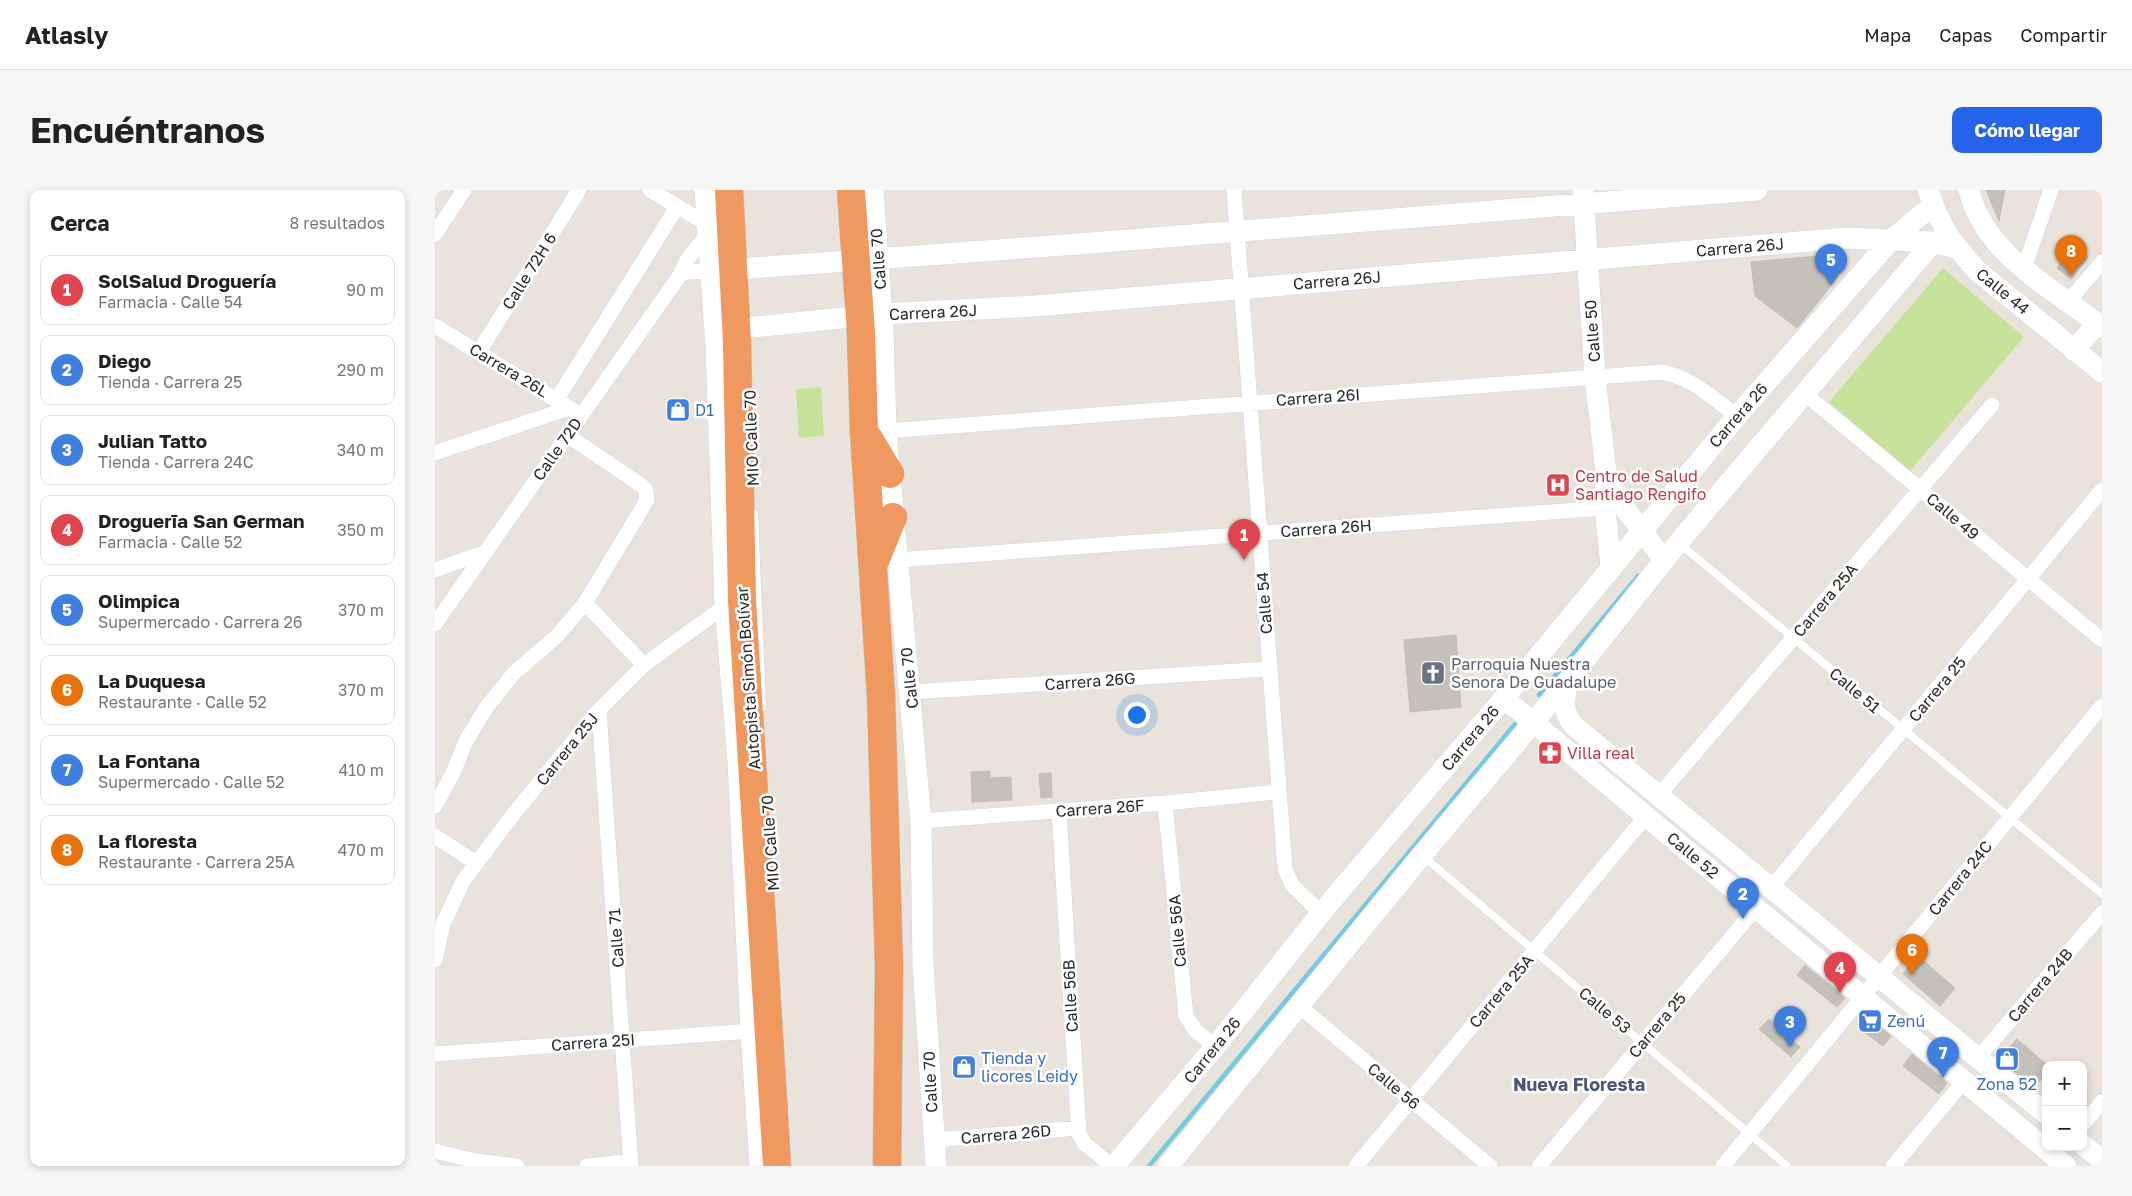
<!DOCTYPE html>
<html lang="es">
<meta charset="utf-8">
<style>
body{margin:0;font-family:"Golos Text",sans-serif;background:#f6f6f6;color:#222}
.controls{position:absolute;right:15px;bottom:15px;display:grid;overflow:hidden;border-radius:10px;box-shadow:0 2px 8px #0003}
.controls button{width:45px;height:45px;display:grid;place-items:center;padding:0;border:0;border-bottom:1px solid #e0e0e0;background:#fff;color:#222;font:25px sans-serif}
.you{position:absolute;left:701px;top:524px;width:18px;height:18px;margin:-12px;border:4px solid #fff;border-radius:50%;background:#1a73e8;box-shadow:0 0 0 8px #1a73e833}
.badge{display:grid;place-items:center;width:32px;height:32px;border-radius:50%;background:#2563eb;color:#fff;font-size:16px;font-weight:700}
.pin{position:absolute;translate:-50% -41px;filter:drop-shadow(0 1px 2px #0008)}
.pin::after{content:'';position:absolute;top:26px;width:18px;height:15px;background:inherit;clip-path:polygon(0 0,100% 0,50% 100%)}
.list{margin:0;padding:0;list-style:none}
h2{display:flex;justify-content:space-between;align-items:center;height:65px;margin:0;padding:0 20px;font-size:21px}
h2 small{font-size:16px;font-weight:400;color:#767676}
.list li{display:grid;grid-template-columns:32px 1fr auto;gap:15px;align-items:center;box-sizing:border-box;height:70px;margin:0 10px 10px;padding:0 10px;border:1px solid #e0e0e0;border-radius:10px}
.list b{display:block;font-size:19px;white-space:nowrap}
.list p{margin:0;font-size:16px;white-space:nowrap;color:#767676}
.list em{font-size:16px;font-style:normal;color:#767676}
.map{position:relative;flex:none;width:1667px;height:976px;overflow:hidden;border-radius:10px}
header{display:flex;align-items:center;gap:30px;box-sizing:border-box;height:70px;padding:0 25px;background:#fff;border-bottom:1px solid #e0e0e0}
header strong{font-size:24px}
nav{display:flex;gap:28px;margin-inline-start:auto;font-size:18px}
.intro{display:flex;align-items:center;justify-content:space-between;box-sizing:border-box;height:120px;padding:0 30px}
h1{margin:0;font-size:35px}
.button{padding:12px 22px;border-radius:10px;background:#2563eb;color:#fff;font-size:18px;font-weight:700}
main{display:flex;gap:30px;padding:0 30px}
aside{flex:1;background:#fff;border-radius:10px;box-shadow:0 2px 8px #0003}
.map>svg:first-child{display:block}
.pitch{fill:#c6e299}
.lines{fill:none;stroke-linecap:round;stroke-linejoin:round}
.stream{stroke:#77cae3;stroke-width:4.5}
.building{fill:#c5c1ba;stroke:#c4beb5}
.lane-casing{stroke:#d1d4e0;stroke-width:9}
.street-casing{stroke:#d1d4e0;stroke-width:16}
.secondary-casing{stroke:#d1d4e0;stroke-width:22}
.highway-casing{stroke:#c3c3c3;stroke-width:29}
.lane{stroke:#fff;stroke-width:8}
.street{stroke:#fff;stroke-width:15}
.secondary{stroke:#fff;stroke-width:21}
.highway{stroke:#ef9961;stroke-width:28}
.labels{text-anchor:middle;stroke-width:5;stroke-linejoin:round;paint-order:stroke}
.street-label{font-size:16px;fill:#282828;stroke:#fff}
.shop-label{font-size:16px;fill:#366cbe;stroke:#fff;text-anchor:start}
.health-label{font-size:16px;fill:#be3a42;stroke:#fff;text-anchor:start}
.worship-label{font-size:16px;fill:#5b616d;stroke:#fff;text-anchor:start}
.neighbourhood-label{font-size:18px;font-weight:bold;fill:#4d5675;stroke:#fff}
</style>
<header>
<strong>Atlasly</strong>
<nav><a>Mapa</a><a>Capas</a><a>Compartir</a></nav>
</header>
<div class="intro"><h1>Encuéntranos</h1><a class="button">Cómo llegar</a></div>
<main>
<aside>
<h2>Cerca<small>8 resultados</small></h2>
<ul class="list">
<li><span class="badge" style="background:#e0444e">1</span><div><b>SolSalud Droguería</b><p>Farmacia · Calle 54</p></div><em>90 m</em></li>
<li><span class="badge" style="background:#3f7fe0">2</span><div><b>Diego</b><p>Tienda · Carrera 25</p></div><em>290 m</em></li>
<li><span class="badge" style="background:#3f7fe0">3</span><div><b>Julian Tatto</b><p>Tienda · Carrera 24C</p></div><em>340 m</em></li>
<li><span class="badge" style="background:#e0444e">4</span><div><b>Droguerīa San German</b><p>Farmacia · Calle 52</p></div><em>350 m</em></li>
<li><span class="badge" style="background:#3f7fe0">5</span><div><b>Olimpica</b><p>Supermercado · Carrera 26</p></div><em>370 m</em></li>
<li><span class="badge" style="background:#e8710a">6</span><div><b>La Duquesa</b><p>Restaurante · Calle 52</p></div><em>370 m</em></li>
<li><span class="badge" style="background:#3f7fe0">7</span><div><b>La Fontana</b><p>Supermercado · Calle 52</p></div><em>410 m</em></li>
<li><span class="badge" style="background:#e8710a">8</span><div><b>La floresta</b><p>Restaurante · Carrera 25A</p></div><em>470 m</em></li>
</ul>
</aside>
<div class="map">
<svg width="1667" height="976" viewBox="0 0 1667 976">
<rect width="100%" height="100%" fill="#e9e3db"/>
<!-- pitch -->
<path class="pitch" d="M1508,78L1589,147L1475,281L1394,212Z
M386,197L389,246L364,248L361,199Z"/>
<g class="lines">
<!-- stream -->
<path class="stream" d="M1104,505L1203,386
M714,976L1080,534"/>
</g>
<!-- building -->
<path class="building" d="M1551,0H1570L1564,31Z
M1639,56L1653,67L1636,89L1622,78Z
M1393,65L1403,87L1362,138L1320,106L1316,72Z
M1021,445L1026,517L975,522L969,450Z
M555,581V588L576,587L577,610L537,612L536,582Z
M616,583L617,607L606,608L604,584Z
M1483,766L1520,798L1505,816L1468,784Z
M1370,775L1410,808L1402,817L1362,785Z
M1433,827L1456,846L1448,856L1424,838Z
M1334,829L1365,857L1356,867L1324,839Z
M1582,849L1611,874V884L1599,898L1564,869Z
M1477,864L1512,893L1504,904L1468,876Z"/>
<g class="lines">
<defs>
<path id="lane" d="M319,324L327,517
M1245,354L1667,704
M988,666L1352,976"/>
<path id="street" d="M215,0L272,34
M799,0L850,679L857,695L886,723
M0,44L29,0
M1589,78L1616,0
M245,85L253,82L276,81
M1633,112L1667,72
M0,136L146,225
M44,162L144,0
M1369,203L1667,450
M122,209L242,17
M451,241L1226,182C1255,186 1279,209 1302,226
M0,263L135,218
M462,370L1170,318
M0,380L51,362
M150,413L209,475
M0,434L245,85L252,70L273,43
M476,502L834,479
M164,520L196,976
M1224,605L1557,215
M730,613L751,826L760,840L780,857
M0,616L18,583L31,551L51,518L79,483L122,446L150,413L212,310L211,300L206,295L132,245
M624,622L644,944L650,954L677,976
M486,631L730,613L843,602
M0,646L41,673
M1336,698L1667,300
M0,770L8,734L28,691L77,626L164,520L209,475L290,416
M863,815L1055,976
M0,864L316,841
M1543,868L1667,723
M1648,934L1667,912
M499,950L643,938
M0,961L41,971L82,976
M152,976L196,971
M921,976L1211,626
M1104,976L1321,718
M1288,976L1667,516
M1458,976L1529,891"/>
<path id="secondary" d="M270,0L281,157L290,416L303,571L316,841L325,976
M438,0L448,141L451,241L486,631L488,774L501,976
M1148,0L1160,187L1171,282L1170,318L1176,376
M1493,0L1501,22L1514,47L1541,80L1667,182
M1534,0C1549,65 1619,99 1667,137
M276,81L643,54L1322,0
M280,141L447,124L600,116L1411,48L1498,52L1523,59
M1639,161L1662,133
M1171,283L1188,316L1229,370
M1133,491C1129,511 1126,519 1139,536L1611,924
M1069,508L1631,976
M1648,955L1667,970
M679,976L780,857L886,723L1069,508L1302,226L1456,50L1498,15
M733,976L987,665L1133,491L1243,353L1498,52"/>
<path id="highway" d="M294,0L302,153L307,411L342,976
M416,0L426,143L429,241L446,506L454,776L452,976
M433,247L455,284
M441,369L458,327"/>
</defs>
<!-- lane casing -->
<use href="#lane" class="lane-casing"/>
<!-- street casing -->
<use href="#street" class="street-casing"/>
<!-- secondary casing -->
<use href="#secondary" class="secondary-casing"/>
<!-- highway casing -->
<use href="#highway" class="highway-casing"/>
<!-- lane -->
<use href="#lane" class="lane"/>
<!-- street -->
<use href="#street" class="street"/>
<!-- secondary -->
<use href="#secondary" class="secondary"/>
<!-- highway -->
<use href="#highway" class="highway"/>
</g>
<!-- icons -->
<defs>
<symbol id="shop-square" viewBox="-11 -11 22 22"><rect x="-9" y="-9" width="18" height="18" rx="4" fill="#3f7fe0" stroke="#fff"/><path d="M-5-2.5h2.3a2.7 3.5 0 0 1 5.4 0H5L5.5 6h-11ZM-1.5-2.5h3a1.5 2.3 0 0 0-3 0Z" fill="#fff"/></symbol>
<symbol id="hospital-square" viewBox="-11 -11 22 22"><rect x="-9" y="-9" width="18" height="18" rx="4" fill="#e0444e" stroke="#fff"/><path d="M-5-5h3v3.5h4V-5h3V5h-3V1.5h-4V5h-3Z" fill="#fff"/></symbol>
<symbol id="church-square" viewBox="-11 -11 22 22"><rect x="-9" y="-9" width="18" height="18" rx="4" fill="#6b7280" stroke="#fff"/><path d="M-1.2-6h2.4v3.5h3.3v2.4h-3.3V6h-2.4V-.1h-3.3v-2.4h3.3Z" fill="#fff"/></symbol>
<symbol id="pharmacy-square" viewBox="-11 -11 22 22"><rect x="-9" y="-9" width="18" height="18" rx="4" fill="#e0444e" stroke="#fff"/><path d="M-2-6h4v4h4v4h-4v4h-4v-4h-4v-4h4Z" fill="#fff"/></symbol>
<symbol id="supermarket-square" viewBox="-11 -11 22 22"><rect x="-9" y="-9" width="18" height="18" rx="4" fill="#3f7fe0" stroke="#fff"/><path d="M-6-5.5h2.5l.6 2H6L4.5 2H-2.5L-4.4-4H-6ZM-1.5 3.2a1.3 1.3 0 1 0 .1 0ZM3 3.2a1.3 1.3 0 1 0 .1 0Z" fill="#fff"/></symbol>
</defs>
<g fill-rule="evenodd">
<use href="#shop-square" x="229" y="206" width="28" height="28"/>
<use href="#hospital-square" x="1109" y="281" width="28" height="28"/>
<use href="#church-square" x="984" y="469" width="28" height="28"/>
<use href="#pharmacy-square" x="1101" y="549" width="28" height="28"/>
<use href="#supermarket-square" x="1421" y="817" width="28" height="28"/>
<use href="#shop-square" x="1558" y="855" width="28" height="28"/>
<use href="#shop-square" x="515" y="863" width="28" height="28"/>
</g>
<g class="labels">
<!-- street labels -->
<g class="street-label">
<text transform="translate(1305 57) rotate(-5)" y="6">Carrera 26J</text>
<text transform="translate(443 69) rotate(-94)" y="6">Calle 70</text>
<text transform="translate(94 81) rotate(-58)" y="6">Calle 72H 6</text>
<text transform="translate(902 90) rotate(-5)" y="6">Carrera 26J</text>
<text transform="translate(1568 101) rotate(39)" y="6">Calle 44</text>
<text transform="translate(498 122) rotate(-3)" y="6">Carrera 26J</text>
<text transform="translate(1157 141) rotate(-94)" y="6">Calle 50</text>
<text transform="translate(74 180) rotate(31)" y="6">Carrera 26L</text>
<text transform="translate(883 207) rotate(-4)" y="6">Carrera 26I</text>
<text transform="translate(1303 225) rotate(-49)" y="6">Carrera 26</text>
<text transform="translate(316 248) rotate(-92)" y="6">MIO Calle 70</text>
<text transform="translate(122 259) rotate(-55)" y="6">Calle 72D</text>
<text transform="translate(1518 326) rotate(40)" y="6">Calle 49</text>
<text transform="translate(891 338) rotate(-4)" y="6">Carrera 26H</text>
<text transform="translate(1390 410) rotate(-50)" y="6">Carrera 25A</text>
<text transform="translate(829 413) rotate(-94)" y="6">Calle 54</text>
<text transform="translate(313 488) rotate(-94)" y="6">Autopista Simón Bolívar</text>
<text transform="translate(474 488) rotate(-96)" y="6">Calle 70</text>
<text transform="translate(655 491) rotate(-4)" y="6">Carrera 26G</text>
<text transform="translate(1502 499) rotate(-50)" y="6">Carrera 25</text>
<text transform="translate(1420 500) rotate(40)" y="6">Calle 51</text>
<text transform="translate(1035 548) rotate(-50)" y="6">Carrera 26</text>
<text transform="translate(132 559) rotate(-51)" y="6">Carrera 25J</text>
<text transform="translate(665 618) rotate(-4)" y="6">Carrera 26F</text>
<text transform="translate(335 653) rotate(-94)" y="6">MIO Calle 70</text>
<text transform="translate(1258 665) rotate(40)" y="6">Calle 52</text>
<text transform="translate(1525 688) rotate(-51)" y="6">Carrera 24C</text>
<text transform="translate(742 741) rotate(-95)" y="6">Calle 56A</text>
<text transform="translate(181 748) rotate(-94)" y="6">Calle 71</text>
<text transform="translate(1605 795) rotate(-50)" y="6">Carrera 24B</text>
<text transform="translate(1066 801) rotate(-50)" y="6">Carrera 25A</text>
<text transform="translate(635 806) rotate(-93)" y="6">Calle 56B</text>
<text transform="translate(1170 820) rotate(40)" y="6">Calle 53</text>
<text transform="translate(1222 835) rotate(-50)" y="6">Carrera 25</text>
<text transform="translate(158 852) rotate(-4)" y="6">Carrera 25I</text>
<text transform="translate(777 860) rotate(-51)" y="6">Carrera 26</text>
<text transform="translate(495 892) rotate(-93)" y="6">Calle 70</text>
<text transform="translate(959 896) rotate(40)" y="6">Calle 56</text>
<text transform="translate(571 944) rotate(-5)" y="6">Carrera 26D</text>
</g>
<!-- shop labels -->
<g class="shop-label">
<text x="260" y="226">D1</text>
<text x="1452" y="837">Zenú</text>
<text x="546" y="874">Tienda y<tspan x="546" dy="18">licores Leidy</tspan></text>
<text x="1572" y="900" text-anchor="middle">Zona 52</text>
</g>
<!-- health labels -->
<g class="health-label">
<text x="1140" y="292">Centro de Salud<tspan x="1140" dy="18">Santiago Rengifo</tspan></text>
<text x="1132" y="569">Villa real</text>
</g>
<!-- worship labels -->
<g class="worship-label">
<text x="1016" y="480">Parroquia Nuestra<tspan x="1016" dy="18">Senora De Guadalupe</tspan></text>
</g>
<!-- neighbourhood labels -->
<g class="neighbourhood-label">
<text x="1144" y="901">Nueva Floresta</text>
</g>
</g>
</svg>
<div class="controls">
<button>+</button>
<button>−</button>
</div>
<div class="you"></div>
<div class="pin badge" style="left:809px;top:370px;background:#e0444e">1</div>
<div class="pin badge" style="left:1308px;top:729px;background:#3f7fe0">2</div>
<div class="pin badge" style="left:1355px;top:857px;background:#3f7fe0">3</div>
<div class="pin badge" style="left:1405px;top:803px;background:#e0444e">4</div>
<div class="pin badge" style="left:1396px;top:95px;background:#3f7fe0">5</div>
<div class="pin badge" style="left:1477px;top:785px;background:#e8710a">6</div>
<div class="pin badge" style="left:1508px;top:888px;background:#3f7fe0">7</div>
<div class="pin badge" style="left:1636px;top:86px;background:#e8710a">8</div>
</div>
</main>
